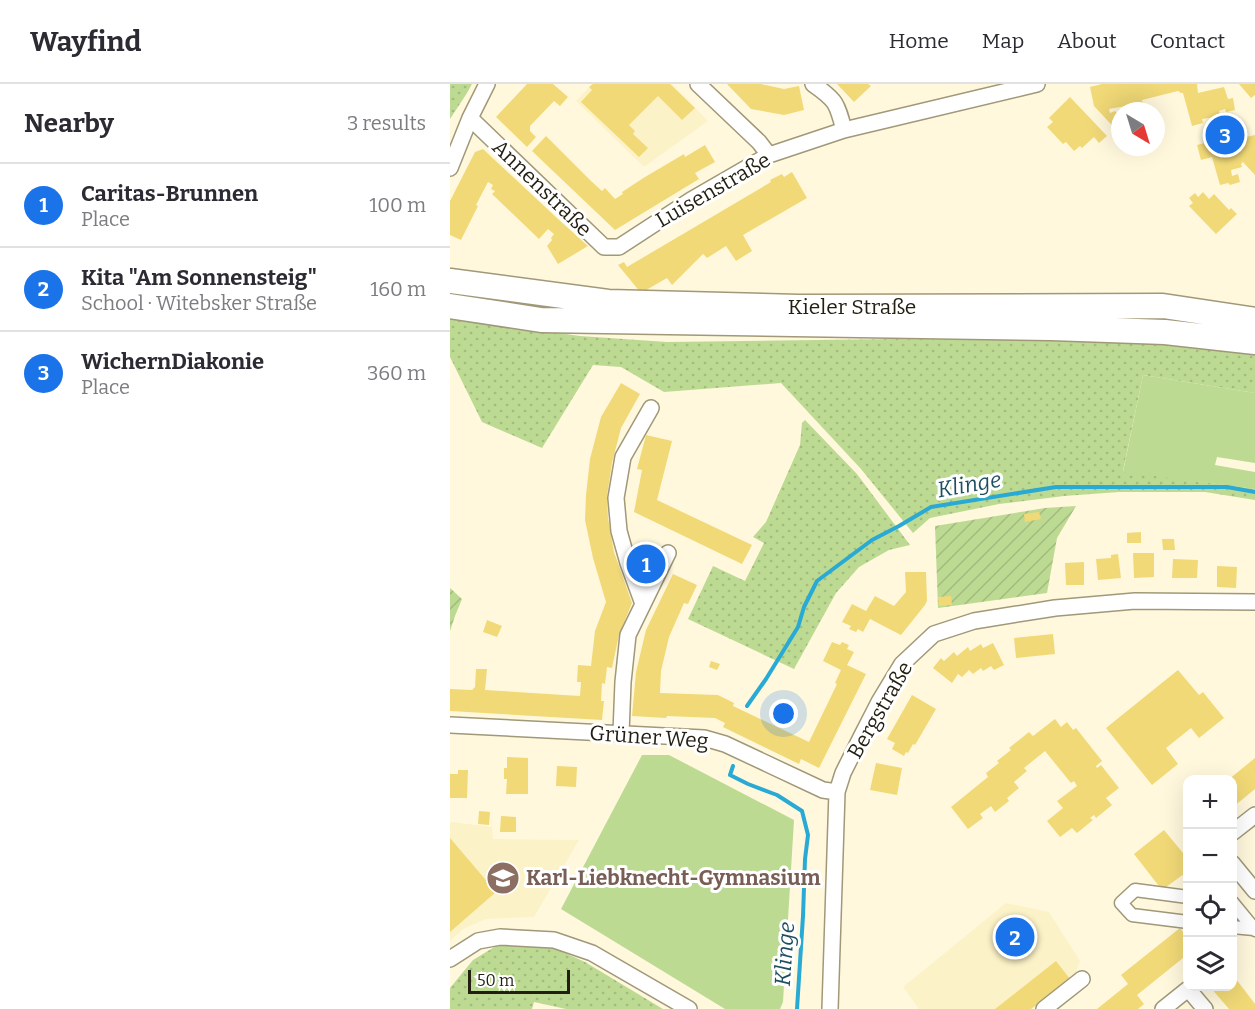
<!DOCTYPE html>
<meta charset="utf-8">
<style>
body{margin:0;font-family:Bitter,serif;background:#f2f2f3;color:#2b2b33}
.controls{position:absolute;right:18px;bottom:18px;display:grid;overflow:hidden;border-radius:12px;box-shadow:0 6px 24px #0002}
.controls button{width:54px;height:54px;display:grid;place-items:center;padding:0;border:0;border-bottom:2px solid #e1e1e2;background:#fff;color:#2b2b33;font:30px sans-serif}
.compass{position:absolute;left:661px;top:18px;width:54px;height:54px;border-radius:50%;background:#fff;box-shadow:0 6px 24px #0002;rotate:142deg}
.scale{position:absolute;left:18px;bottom:15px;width:102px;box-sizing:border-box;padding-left:6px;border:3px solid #221f12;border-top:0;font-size:16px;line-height:21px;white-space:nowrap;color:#221f12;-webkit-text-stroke:4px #fff;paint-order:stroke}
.you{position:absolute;left:334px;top:630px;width:21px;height:21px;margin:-15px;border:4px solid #fff;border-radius:50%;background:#1a73e8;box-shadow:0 0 0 9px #1a73e833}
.badge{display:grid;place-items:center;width:39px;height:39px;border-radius:50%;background:#1a73e8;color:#fff;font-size:20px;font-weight:700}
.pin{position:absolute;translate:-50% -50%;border:3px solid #fff;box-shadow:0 2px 6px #0006}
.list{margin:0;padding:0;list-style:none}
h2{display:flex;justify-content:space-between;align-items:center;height:78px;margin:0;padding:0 24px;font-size:26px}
h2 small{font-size:20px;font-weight:400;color:#7c7c81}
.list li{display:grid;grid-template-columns:39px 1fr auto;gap:18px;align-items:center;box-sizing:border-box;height:84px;padding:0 24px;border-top:2px solid #e1e1e2}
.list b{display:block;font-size:22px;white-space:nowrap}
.list p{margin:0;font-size:20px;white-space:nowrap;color:#7c7c81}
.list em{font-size:20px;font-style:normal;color:#7c7c81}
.icon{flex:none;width:33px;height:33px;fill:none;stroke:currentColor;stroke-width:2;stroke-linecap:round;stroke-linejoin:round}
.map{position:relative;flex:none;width:805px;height:925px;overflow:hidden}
header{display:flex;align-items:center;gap:36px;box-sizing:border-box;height:84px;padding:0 30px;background:#fff;border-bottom:2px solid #e1e1e2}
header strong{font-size:28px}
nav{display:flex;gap:33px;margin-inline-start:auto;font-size:21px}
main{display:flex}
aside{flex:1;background:#fff}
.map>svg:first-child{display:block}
.built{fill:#fcf2c7}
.park{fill:url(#park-dots)}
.garden{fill:url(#garden-furrows)}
.pitch{fill:#bdda93}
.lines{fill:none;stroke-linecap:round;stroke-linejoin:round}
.stream{stroke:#29aad4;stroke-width:4}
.building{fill:#f1d977}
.pedestrian-casing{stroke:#a09878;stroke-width:15}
.minor-casing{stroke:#a09878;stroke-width:18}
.primary-casing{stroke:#a09878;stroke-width:27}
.pedestrian{stroke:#fff;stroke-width:12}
.minor{stroke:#fff;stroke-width:15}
.primary{stroke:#fff;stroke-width:24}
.labels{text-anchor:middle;stroke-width:6;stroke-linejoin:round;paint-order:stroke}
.street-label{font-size:21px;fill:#221f12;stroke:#fff}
.education-label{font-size:21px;font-weight:bold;fill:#785e54;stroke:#fff;text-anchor:start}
.water-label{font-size:22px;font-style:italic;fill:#1d4f61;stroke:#fff}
</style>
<header>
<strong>Wayfind</strong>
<nav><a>Home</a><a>Map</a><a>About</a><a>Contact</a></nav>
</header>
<main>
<aside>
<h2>Nearby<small>3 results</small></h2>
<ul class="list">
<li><span class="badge">1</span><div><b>Caritas-Brunnen</b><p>Place</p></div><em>100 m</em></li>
<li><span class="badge">2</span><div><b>Kita &quot;Am Sonnensteig&quot;</b><p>School · Witebsker Straße</p></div><em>160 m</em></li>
<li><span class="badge">3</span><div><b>WichernDiakonie</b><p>Place</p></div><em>360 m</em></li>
</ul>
</aside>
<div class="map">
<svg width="805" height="925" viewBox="0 0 805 925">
<defs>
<pattern id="park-dots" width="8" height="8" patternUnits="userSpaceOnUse" patternTransform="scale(1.5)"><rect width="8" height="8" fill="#bdda93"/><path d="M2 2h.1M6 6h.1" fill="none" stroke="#a2bb7e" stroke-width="1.8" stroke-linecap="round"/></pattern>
<pattern id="garden-furrows" width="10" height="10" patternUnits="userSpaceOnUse" patternTransform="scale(1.5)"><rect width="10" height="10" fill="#bdda93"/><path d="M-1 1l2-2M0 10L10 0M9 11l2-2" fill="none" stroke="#a2bb7e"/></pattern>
</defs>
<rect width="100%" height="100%" fill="#fff8dd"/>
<!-- built -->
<path class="built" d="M142,0H222L258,37L194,83L126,17Z
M2,738L42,743L43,755L129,756L84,833L36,835L13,845L0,857V740Z
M556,819L599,828L630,877L625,891L582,925H469L453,903Z"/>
<!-- park -->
<path class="park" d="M0,0H22L17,9L0,35Z
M0,227L51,241L130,252L217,258L442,255L566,256L642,255L702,258L805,267V309L693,291L673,387L805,405V416L755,408H669L614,412L549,420L480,434L463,449L411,385L331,299L214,308L171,283L143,281L92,364L32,338L0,273Z
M355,336L407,390L460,461L439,466L409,483L386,509L344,585L238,535L263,482L295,497L314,459L303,453L316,438L350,361L352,339Z
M51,859L102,863L135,878L213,925H116L84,918L82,925H0V904L23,876Z"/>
<!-- garden -->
<path class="garden" d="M626,422L607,454L597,509L488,524L485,442L595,424Z
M0,504L12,515L5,532L0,547Z"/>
<!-- pitch -->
<path class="pitch" d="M693,291L805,309V379L767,373L765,381L805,388V405L673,388Z
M192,671H219L344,736L333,918L330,925H275L111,825Z"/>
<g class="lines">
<!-- stream -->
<path class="stream" d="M297,622L316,595L348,543L354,523L367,497L422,456L449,442L481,423L606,403H777L805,408
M283,682L280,691L298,700L327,711L352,727L358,751L355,775L353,832L347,925"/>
</g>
<!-- building -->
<path class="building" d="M77,0H103L118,13L110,22L104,17L80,42V47L86,53L77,63L46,33Z
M143,0H220L245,24L232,36L208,12L179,41L185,47L183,50L198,64L189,73L131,18L142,6L139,3Z
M277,0H311L334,5L349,2L354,26L334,31L301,25Z
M387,0H418L421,2L404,18Z
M652,0H747L748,9L774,3L778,15L783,14L785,26L776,28L775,25L769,27L770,32L787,41L778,57L805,51V91L793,78L791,80L792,83L781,86L782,92L788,90L790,98L780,101L778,99L770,101L762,73L751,76L747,61L770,55L769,49L763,46L766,39L764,33L752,35L753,39L742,42L733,9H731L728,7L692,16L693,19L659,25L660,29L665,27L670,33V50L644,22L640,3Z
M789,0H805V11L801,14Z
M620,13L657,52L649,59L644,53L632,64L630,62L624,67L616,58L613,60L597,43L603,38L599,34Z
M96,52L141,97L152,107L155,104L165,115L173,110L172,108L195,93L234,70L235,73L255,61L265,78L245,89L249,95L165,146L82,67Z
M33,65L108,135L138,162L108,180L97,162L102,156L101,154L104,150L98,145L89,155L42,110L45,107L41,105L43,101L38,98L26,121L28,122L11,156L0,151V117L25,68Z
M342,88L357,114L293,151L302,167L286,177L276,162L257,174L253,170L222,201L217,194L191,209L168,181L174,178L177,183L321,98L320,96L332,90L334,93Z
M753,108L759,115L764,110L779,126L781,124L787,130L766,150L739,122L743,119L739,114L745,109L748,113Z
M171,299L190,310L171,344L162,379L157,412L158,434L164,468L182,519L169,551L162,584L157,583L155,600L152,599L151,617H154L152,636L0,627V605L22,606L25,603L26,585H37L35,606L130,612L131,598H127L128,581L141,582L145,547L156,518L143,474L135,436L136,411L140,375L151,333Z
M196,351L222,357L207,416L302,461L292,480L184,428L192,386L187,385Z
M589,428L591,435L575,438L574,430Z
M691,448V459H677V449Z
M712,455H724L725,466H713Z
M683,469H704V493L684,494Z
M668,470L671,494L648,496L646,475L661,474V471Z
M723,475L748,476L747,494H722Z
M634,478V501H616L615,479Z
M767,482L787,483L786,504L767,503Z
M455,488H476L477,517L475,521L451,551L420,535L413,548L408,545L406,548L399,545L401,542L392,538L402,520L416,527L425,512L444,522L456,508Z
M223,490L247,501L238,520L234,519L219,553L211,587L210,609L268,611L284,619L283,622L359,658L387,600L385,599L391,586L373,577L382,558L390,561L392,558L399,561L397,565L404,568L397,581L416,590L369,684L351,675L349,680L273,643L275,639L265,634L217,632L216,634L182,632L186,588L196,546Z
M501,512L502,521L489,522L488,513Z
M37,536L52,542L47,553L33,548Z
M603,550L605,570L566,574L564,554Z
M543,559L554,581L544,586L541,582L533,587L531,584L523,590L519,586L512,593L508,590L502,599L483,584L491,574L494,577L504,568L507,572L518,563L520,567L531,560L533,564Z
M261,577L270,580L267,586L259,583Z
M728,586L749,611L753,608L774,634L749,654L741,644L716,664L728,680L702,701L656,644Z
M462,611L486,625L465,661L463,660L458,669L456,668L454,672L442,665L445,659L437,655Z
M605,635L611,643L617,638L623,646L626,644L652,677L646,682L647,684L651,681L669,704L656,714L662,721L646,734L644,731L640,734L643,736L627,749L622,744L610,753L597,737L613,724L607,717L627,702L624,697L621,699L595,667L574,684L577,687L564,698L569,704L557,714L559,717L545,728L541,722L530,730L533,734L518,745L501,723L538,693L536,689L549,679L547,677L561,666L559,664L579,648L583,652Z
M57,673L78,674V710H56L57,695H54V684H57Z
M805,674V705L783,723V696H778Z
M426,679L452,684L447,711L420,706Z
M107,682L127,683L126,703L106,702Z
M8,686H18L17,714H0V690H8Z
M29,727L40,728L39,741L28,740Z
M51,732L66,733V748H50Z
M714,746L738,775V787L712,806L684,770Z
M0,754L46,808L0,848Z
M730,844L738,854V870L687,911L694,920L688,925H647L678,900L671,891Z
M606,877L620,895L581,925H545Z
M783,891L805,920V925H779L760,903H783Z"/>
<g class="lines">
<defs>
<path id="pedestrian" d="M738,813L685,806L671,819L682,831L738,838
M782,818L805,846
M782,843L804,845"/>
<path id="minor" d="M248,0L309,58L319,71
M363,0C386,16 387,19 394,46
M20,34L154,163H169L241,116L319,71L394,46L587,0
M0,84L20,34L37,0
M193,520L178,479L169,447L166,414L173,373L201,324
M0,641L254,654L275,660L373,706L387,708
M171,649L173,598L178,551L218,469
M782,749L805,731
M782,779L805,807
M0,875L28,857L50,853L104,856L142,869L239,925
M380,925L387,708L393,689L411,653L429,618L452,580L484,550L524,537L605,524L685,517L805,518
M594,925L632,895
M713,925L738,905L755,925"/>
<path id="primary" d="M0,197L158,218L349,223L713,222L805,236
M0,222L91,236L601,244L715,248L805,258"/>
</defs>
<!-- pedestrian casing -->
<use href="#pedestrian" class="pedestrian-casing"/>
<!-- minor casing -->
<use href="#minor" class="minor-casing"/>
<!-- primary casing -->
<use href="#primary" class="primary-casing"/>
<!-- pedestrian -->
<use href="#pedestrian" class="pedestrian"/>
<!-- minor -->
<use href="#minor" class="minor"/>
<!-- primary -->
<use href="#primary" class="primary"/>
</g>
<!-- icons -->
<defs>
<symbol id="school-disc" viewBox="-11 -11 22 22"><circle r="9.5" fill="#8d6e63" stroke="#fff"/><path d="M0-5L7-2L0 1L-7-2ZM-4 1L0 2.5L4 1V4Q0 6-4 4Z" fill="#fff"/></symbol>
</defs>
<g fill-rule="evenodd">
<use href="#school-disc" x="34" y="775" width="38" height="38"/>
</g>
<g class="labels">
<!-- street labels -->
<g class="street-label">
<text transform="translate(92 104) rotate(44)" y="7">Annenstraße</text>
<text transform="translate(263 106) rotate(-30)" y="7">Luisenstraße</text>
<text x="402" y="230">Kieler Straße</text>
<text transform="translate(430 626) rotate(-60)" y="7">Bergstraße</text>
<text transform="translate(199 653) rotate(4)" y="7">Grüner Weg</text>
</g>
<!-- education labels -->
<g class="education-label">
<text x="76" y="801">Karl-Liebknecht-Gymnasium</text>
</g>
<!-- water labels -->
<g class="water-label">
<text transform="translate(519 400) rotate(-10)" y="8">Klinge</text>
<text transform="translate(334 870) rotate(-86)" y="8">Klinge</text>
</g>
</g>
</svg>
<div class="controls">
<button>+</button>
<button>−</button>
<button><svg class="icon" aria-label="locate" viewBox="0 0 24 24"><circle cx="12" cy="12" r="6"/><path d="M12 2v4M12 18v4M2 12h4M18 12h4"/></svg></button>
<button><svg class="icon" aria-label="layers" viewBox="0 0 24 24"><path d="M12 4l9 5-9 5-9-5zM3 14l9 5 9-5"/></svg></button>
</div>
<svg class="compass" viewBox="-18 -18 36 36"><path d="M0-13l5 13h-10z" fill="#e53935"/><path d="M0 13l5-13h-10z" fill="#7c7c81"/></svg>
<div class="scale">50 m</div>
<div class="you"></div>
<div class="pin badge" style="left:196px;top:480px">1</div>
<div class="pin badge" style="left:565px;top:853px">2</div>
<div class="pin badge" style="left:775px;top:51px">3</div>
</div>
</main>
